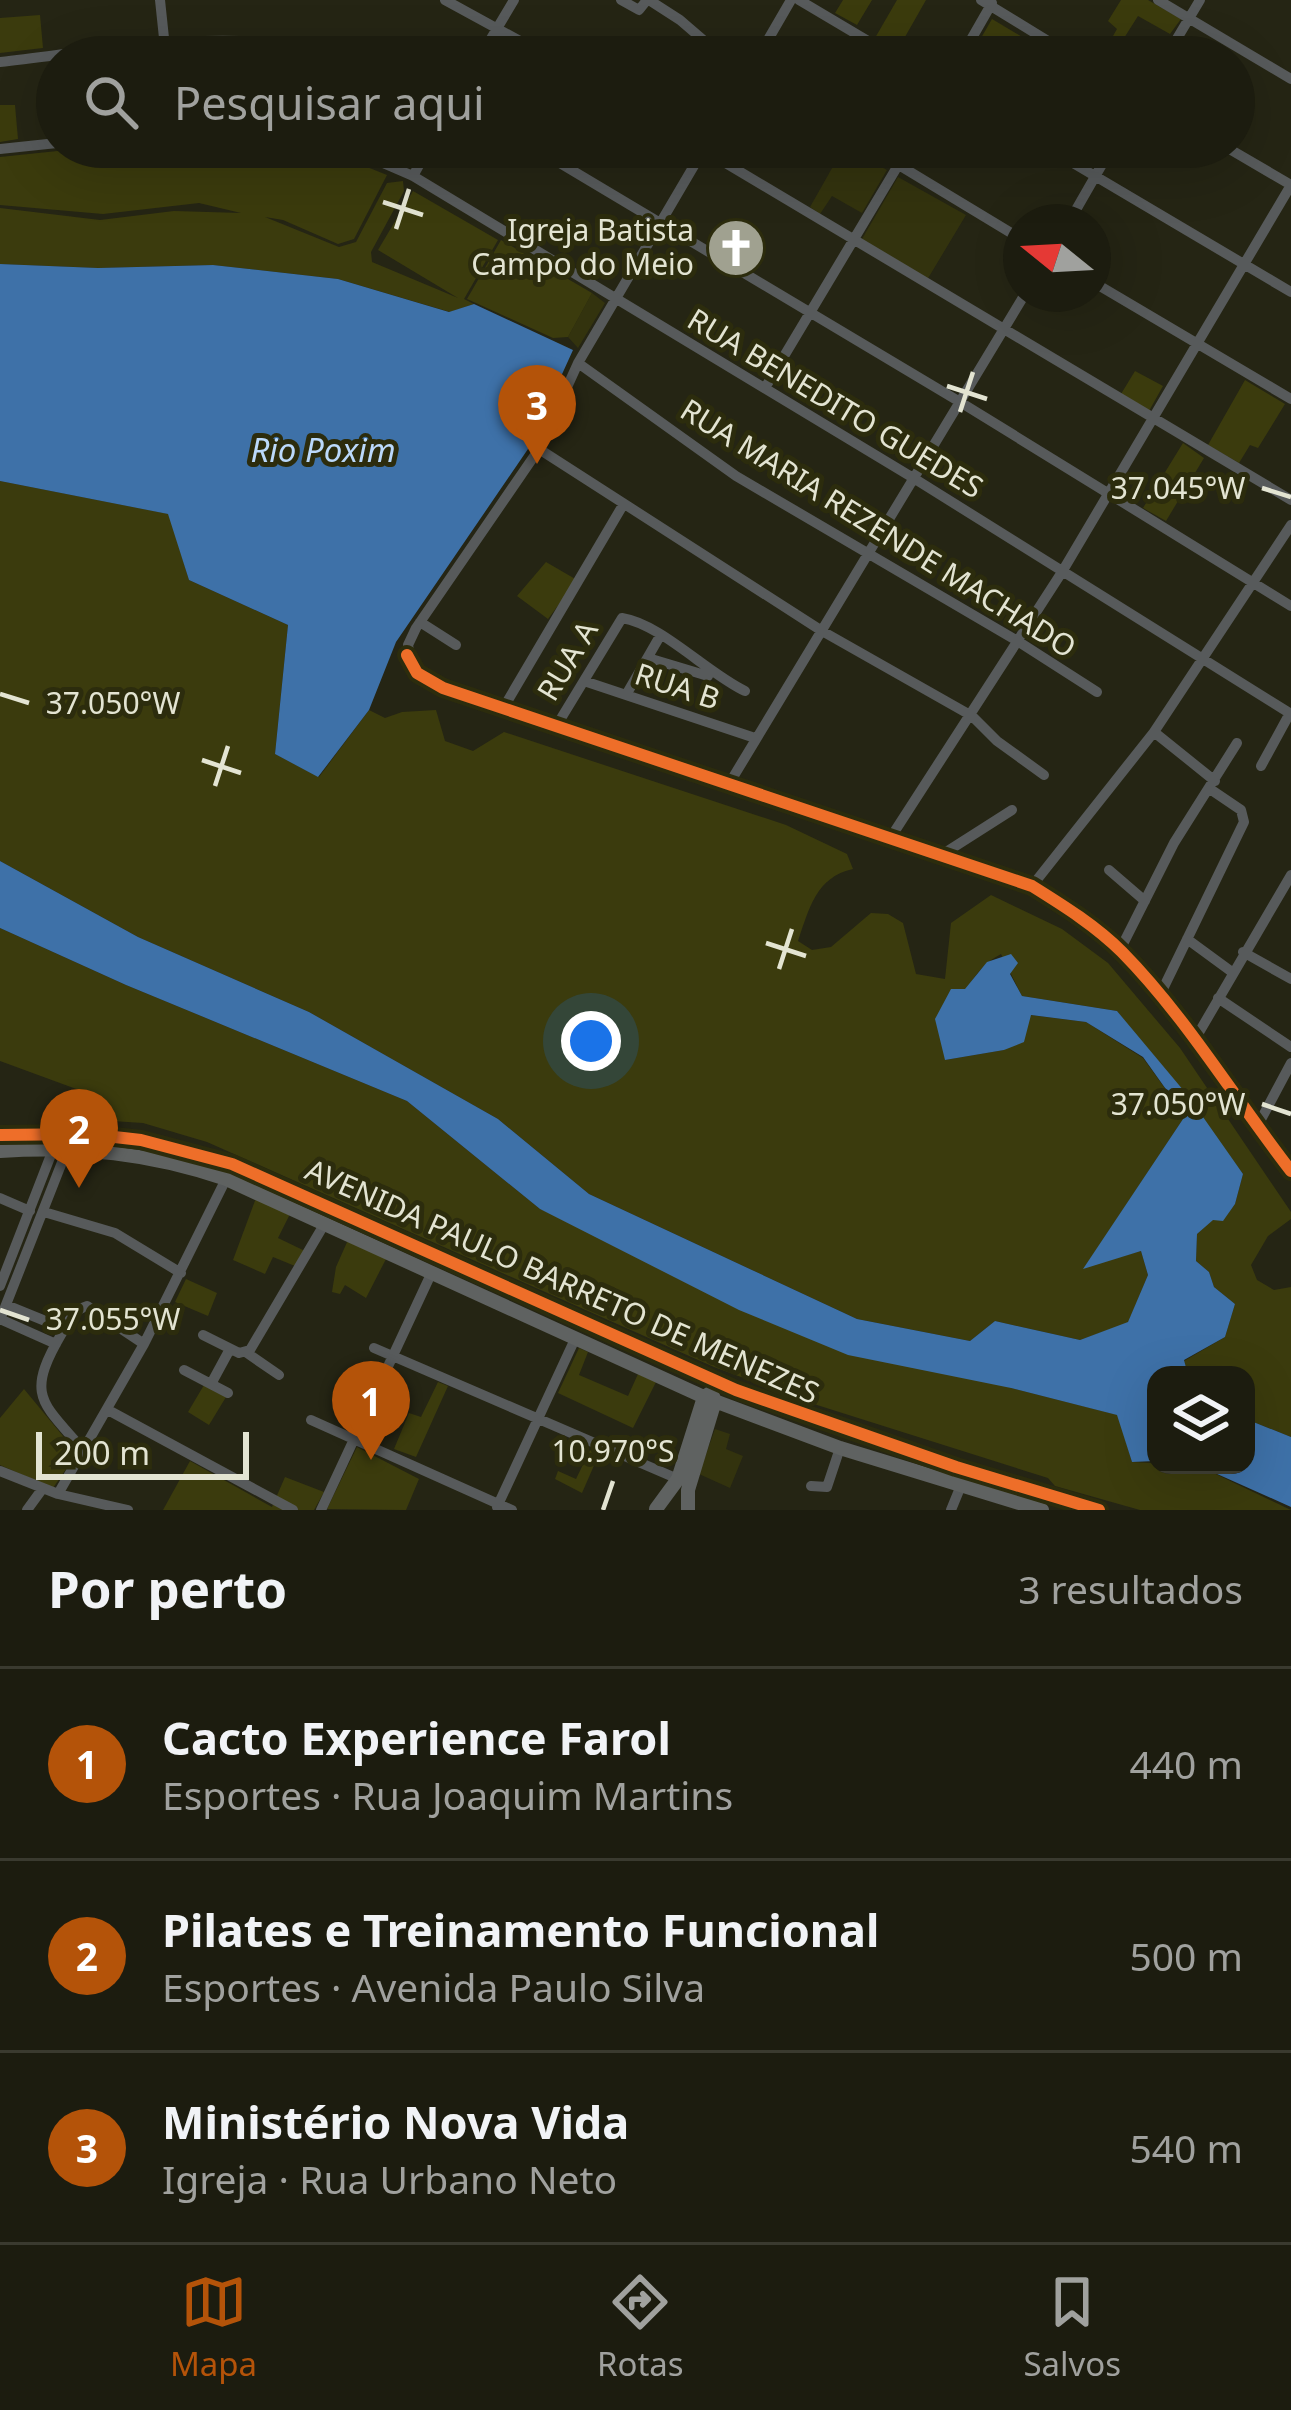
<!DOCTYPE html>
<html lang="pt">
<meta charset="utf-8">
<style>
body{margin:0;font-family:"Noto Sans",sans-serif;background:#29291d;color:#f1f3f6}
.controls{position:absolute;right:36px;bottom:36px;display:grid;overflow:hidden;border-radius:24px;box-shadow:0 12px 48px #0002}
.controls button{width:108px;height:108px;display:grid;place-items:center;padding:0;border:0;border-bottom:3px solid #3a3a2f;background:#1c1c0f;color:#f1f3f6;font:60px sans-serif}
.compass{position:absolute;left:1003px;top:204px;width:108px;height:108px;border-radius:50%;background:#1c1c0f;box-shadow:0 12px 48px #0002;rotate:288deg}
.scale{position:absolute;left:36px;bottom:30px;width:213px;box-sizing:border-box;padding-left:12px;border:6px solid #e3e4d2;border-top:0;font-size:33px;line-height:42px;white-space:nowrap;color:#e3e4d2;-webkit-text-stroke:9px #2c2c0d;paint-order:stroke}
.you{position:absolute;left:591px;top:1041px;width:42px;height:42px;margin:-30px;border:9px solid #fff;border-radius:50%;background:#1a73e8;box-shadow:0 0 0 18px #1a73e833}
.badge{display:grid;place-items:center;width:78px;height:78px;border-radius:50%;background:#b45309;color:#fff;font-size:39px;font-weight:700}
.pin{position:absolute;translate:-50% -99px;filter:drop-shadow(0 3px 6px #0008)}
.pin::after{content:'';position:absolute;top:63px;width:42px;height:36px;background:inherit;clip-path:polygon(0 0,100% 0,50% 100%)}
.list{margin:0;padding:0;list-style:none}
h2{display:flex;justify-content:space-between;align-items:center;height:156px;margin:0;padding:0 48px;font-size:51px}
h2 small{font-size:39px;font-weight:400;color:#a0a19e}
.list li{display:grid;grid-template-columns:78px 1fr auto;gap:36px;align-items:center;box-sizing:border-box;height:192px;padding:0 48px;border-top:3px solid #3a3a2f}
.list b{display:block;font-size:45px;white-space:nowrap}
.list p{margin:0;font-size:39px;white-space:nowrap;color:#a0a19e}
.list em{font-size:39px;font-style:normal;color:#a0a19e}
.icon{flex:none;width:66px;height:66px;fill:none;stroke:currentColor;stroke-width:2;stroke-linecap:round;stroke-linejoin:round}
.map{position:relative;flex:none;width:1291px;height:1510px;overflow:hidden}
.search{position:absolute;background:#1c1c0f;box-shadow:0 12px 48px #0002;left:36px;right:36px;top:36px;height:132px;display:flex;align-items:center;gap:30px;box-sizing:border-box;padding:0 42px;border-radius:66px;color:#a0a19e;font-size:45px}
.sheet{height:732px;background:#1c1c0f}
nav{display:flex;justify-content:space-around;align-items:center;box-sizing:border-box;height:168px;border-top:3px solid #3a3a2f;background:#1c1c0f;font-size:33px;color:#a0a19e}
nav a{display:grid;justify-items:center;gap:6px}
nav .on{color:#b45309}
.map>svg:first-child{display:block}
.built{fill:#33330e}
.green{fill:#3b3b0d}
.water{fill:#3e71a8}
.lines{fill:none;stroke-linecap:round;stroke-linejoin:round}
.minor{stroke:#575a5b;stroke-width:10}
.major{stroke:#5f6261;stroke-width:14}
.cycleway-casing{stroke:#2c2c0d;stroke-width:20}
.cycleway{stroke:#ee6e29;stroke-width:12}
.ticks{fill:none;stroke:#e3e4d2;stroke-width:4.5}
.labels{text-anchor:middle;stroke-width:10;stroke-linejoin:round;paint-order:stroke}
.poi-label{font-size:30px;fill:#e3e4d2;stroke:#2c2c0d;text-anchor:end}
.street-label{font-size:30px;fill:#e3e4d2;stroke:#2c2c0d}
.water-label{font-size:33px;font-style:italic;fill:#bbd9fb;stroke:#2c2c0d}
.ticks-label{font-size:30px;text-anchor:middle;fill:#e3e4d2;stroke:#2c2c0d;stroke-width:10;stroke-linejoin:round;paint-order:stroke}
</style>
<div class="map">
<svg width="1291" height="1510" viewBox="0 0 1291 1510">
<rect width="100%" height="100%" fill="#252514"/>
<!-- built -->
<path class="built" d="M844,147L887,170L862,213L832,196L820,214L810,207Z
M898,177L966,215L927,280L862,239Z
M592,293L605,303L578,348L568,337Z
M715,1429L730,1434L726,1449L743,1456L730,1488L699,1474Z"/>
<!-- green -->
<path class="green" d="M843,0H872L857,25L835,13Z
M897,0H926L897,51L875,38Z
M1121,0H1148L1181,19L1170,34L1138,16L1112,57H1101L1117,29L1108,21Z
M40,15L43,48L0,53V18Z
M992,19L1056,57H970Z
M0,105H15L18,139L0,142Z
M96,147H317L387,175L354,239L338,244L283,220L265,217L339,247L356,242L387,183L403,181L404,191L371,252L372,262L458,298L378,250L413,191L498,240L464,299L474,304L450,312L338,279L213,265L98,268L0,264V208L100,220L174,211L241,213L199,203L103,214L0,205V157Z
M501,240L592,293L568,337L553,338L467,299Z
M1135,371L1163,386L1149,411L1121,394Z
M1245,380L1285,404L1258,448L1250,445L1239,463L1208,445Z
M1183,443L1204,458L1166,521L1143,508Z
M0,481L169,514L189,580L288,625L275,754L319,777L369,710L385,718L402,712L436,710L445,741L473,751L504,732L786,825L847,854L853,869C816,877 809,909 798,941L812,950L831,947L871,913L888,914L903,923L916,974L945,979L951,923L991,895L1062,929L1108,963L1180,1048L1291,1212V1219L1268,1236L1251,1265L1257,1280L1274,1290L1291,1287V1437L1246,1419V1375H1188L1184,1361L1225,1337L1235,1304L1214,1287L1209,1272L1196,1261L1197,1234L1213,1219L1223,1220L1235,1204L1243,1174L1117,1011L1022,996L1001,954C961,975 956,1021 945,1060L1004,1050L1030,1015L1086,1022L1143,1058L1185,1116L1085,1267L1141,1251L1148,1275L1128,1323L1080,1340L995,1321L970,1341L857,1319L589,1194L498,1119L309,1012L138,937L0,861Z
M546,562L577,580L548,619L517,596Z
M0,928L126,985L407,1101L540,1209L1011,1388L1118,1415L1132,1462L1197,1465L1291,1510H1140L1055,1486L1048,1478L817,1405L714,1367L207,1142L143,1123L81,1119L74,1111L79,1090L0,1061Z
M256,1198L290,1214L278,1238L305,1251L295,1266L273,1257L265,1274L233,1260Z
M348,1240L387,1257L366,1298L345,1285L340,1294L332,1292L336,1267Z
M186,1279L217,1293L208,1316L175,1302Z
M579,1348L588,1352L579,1375L628,1396L638,1374L656,1382L633,1428L558,1393Z
M438,1382L448,1386L416,1457L394,1449L409,1413L421,1417Z
M204,1385L226,1397L209,1425L188,1412Z
M24,1389L77,1453L53,1488L0,1465V1418Z
M357,1447L419,1479L406,1510L327,1509Z
M590,1450L599,1454L582,1493L555,1479L558,1471L576,1479Z
M190,1461L272,1507L285,1477L324,1492L314,1510H163Z"/>
<!-- water -->
<path class="water" d="M0,264L98,268L213,265L338,279L449,312L474,304L573,350L528,449L396,642L369,710L318,777L275,754L288,625L189,580L168,514L0,481Z
M0,861L138,937L309,1012L498,1119L589,1194L857,1319L970,1341L995,1321L1080,1340L1128,1322L1148,1275L1141,1251L1083,1269L1185,1116L1143,1057L1086,1022L1031,1015L1024,1042L1004,1050L945,1060L935,1019L951,989H965L987,962L1011,954L1018,963L1010,974L1022,996L1117,1011L1189,1097L1243,1174L1235,1204L1223,1221L1213,1220L1197,1234L1196,1261L1209,1272L1214,1287L1235,1304L1225,1337L1184,1360L1188,1375H1156V1461L1132,1462L1117,1415L1011,1388L848,1355L739,1310L540,1209L407,1101L126,985L0,928Z
M1246,1419L1291,1437V1507L1197,1465H1246Z"/>
<g class="lines">
<!-- minor -->
<path class="minor" d="M160,0L166,57
M445,0L549,57
M621,0L639,10L647,0
M649,0L680,20L723,57
M799,0L895,57
M981,0L1074,57
M1158,0L1291,79
M480,57L514,0
M758,57L791,0
M961,57L992,3
M1166,57L1200,0
M0,62C115,49 237,24 350,57
M346,147L413,176L915,479L1291,714
M533,147L960,402L1291,606
M705,147L578,363L539,449L416,628L408,645L412,668L443,688L1032,886C1064,906 1096,926 1122,952C1186,1017 1235,1099 1291,1171
M869,147L1021,239
M1046,147L1291,292
M1226,147L1291,185
M0,149L57,143
M702,149L1291,500
M413,176L429,147
M1069,222L1112,147
M1093,282L1291,399
M578,363L736,476L1019,642L1097,692
M765,388L909,147
M539,449L822,631L972,716L997,741L1044,775
M420,622L456,645
M648,658L708,676
M584,681L755,738
M626,695L660,636
M504,707L623,505
M557,725L622,618C661,624 707,673 745,691
M1154,732L1215,781
M1261,766L1290,713
M729,784L1025,294
M891,837L1062,572L1291,185
M943,854L1012,810
M1109,870L1145,901
M1032,886L1154,732L1291,525
M1187,939L1232,972
M1120,950L1174,843L1237,743
M1243,952L1291,979
M1160,995L1244,822L1241,810L1210,789
M1218,998L1291,1047
M1194,1041L1291,875
M1257,1127L1291,1063
M0,1198L30,1211
M44,1212L115,1233L181,1273
M0,1286L54,1147
M6,1305L65,1329
M0,1319L56,1344
M0,1320L68,1147
M203,1335L239,1353L250,1350L325,1223
M374,1348L678,1479
M247,1353L279,1375
M184,1370L228,1393
M211,1384L230,1349
M108,1410L293,1510
M311,1420L512,1510
M84,1451C41,1401 25,1396 62,1333C69,1321 73,1310 87,1306L144,1344
M0,1471L58,1494L128,1510
M811,1486L827,1487L840,1448
M58,1494L144,1344L226,1179
M497,1507L575,1339
M27,1510L43,1488
M321,1510L432,1272
M951,1510L960,1488"/>
<!-- major -->
<path class="major" d="M0,1135L88,1134L141,1140L232,1164L736,1390L956,1467L1099,1510
M0,1151C79,1146 150,1153 226,1179L704,1397L840,1448L1042,1510
M656,1509L678,1479L704,1397L712,1392
M688,1510V1490L715,1401L712,1394"/>
<defs>
<path id="cycleway" d="M407,655L417,673L443,688L1032,886C1064,906 1096,926 1122,952C1186,1017 1235,1099 1291,1171
M0,1135L88,1134L141,1140L232,1164L736,1390L956,1467L1099,1510"/>
</defs>
<!-- cycleway casing -->
<use href="#cycleway" class="cycleway-casing"/>
<!-- cycleway -->
<use href="#cycleway" class="cycleway"/>
</g>
<!-- ticks -->
<path class="ticks" d="M383,202L423,215M396,229L409,189M947,386L987,399M960,412L973,372M1262,488L1291,497M0,694L29,703M202,760L241,773M215,786L228,746M766,943L806,956M779,969L792,929M1262,1104L1291,1114M0,1310L29,1320M603,1510L613,1481"/>
<!-- icons -->
<defs>
<symbol id="church-disc" viewBox="-11 -11 22 22"><circle r="9.5" fill="#a0a190" stroke="#2c2c0d"/><path d="M-1.2-6h2.4v3.5h3.3v2.4h-3.3V6h-2.4V-.1h-3.3v-2.4h3.3Z" fill="#fff"/></symbol>
</defs>
<g fill-rule="evenodd">
<use href="#church-disc" x="703" y="215" width="66" height="66"/>
</g>
<g class="labels">
<!-- poi labels -->
<g class="poi-label">
<text x="694" y="241">Igreja Batista<tspan x="694" dy="34">Campo do Meio</tspan></text>
</g>
<!-- street labels -->
<g class="street-label">
<text transform="translate(835 404) rotate(31)" y="10">RUA BENEDITO GUEDES</text>
<text transform="translate(878 529) rotate(32)" y="10">RUA MARIA REZENDE MACHADO</text>
<text transform="translate(568 661) rotate(-59)" y="10">RUA A</text>
<text transform="translate(677 687) rotate(18)" y="10">RUA B</text>
<text transform="translate(562 1282) rotate(24)" y="10">AVENIDA PAULO BARRETO DE MENEZES</text>
</g>
<!-- water labels -->
<g class="water-label">
<text x="323" y="462">Rio Poxim</text>
</g>
</g>
<g class="ticks-label">
<text x="1178" y="499">37.045°W</text>
<text x="113" y="714">37.050°W</text>
<text x="1178" y="1115">37.050°W</text>
<text x="113" y="1330">37.055°W</text>
<text x="613" y="1462">10.970°S</text>
</g>
</svg>
<div class="controls">
<button><svg class="icon" aria-label="layers" viewBox="0 0 24 24"><path d="M12 4l9 5-9 5-9-5zM3 14l9 5 9-5"/></svg></button>
</div>
<svg class="compass" viewBox="-18 -18 36 36"><path d="M0-13l5 13h-10z" fill="#e53935"/><path d="M0 13l5-13h-10z" fill="#a0a19e"/></svg>
<div class="scale">200 m</div>
<div class="you"></div>
<div class="pin badge" style="left:371px;top:1460px">1</div>
<div class="pin badge" style="left:79px;top:1188px">2</div>
<div class="pin badge" style="left:537px;top:464px">3</div>
<div class="search"><svg class="icon" aria-label="search" viewBox="0 0 24 24"><circle cx="10" cy="10" r="6"/><path d="M15 15l6 6"/></svg>Pesquisar aqui</div>
</div>
<section class="sheet">
<h2>Por perto<small>3 resultados</small></h2>
<ul class="list">
<li><span class="badge">1</span><div><b>Cacto Experience Farol</b><p>Esportes · Rua Joaquim Martins</p></div><em>440 m</em></li>
<li><span class="badge">2</span><div><b>Pilates e Treinamento Funcional</b><p>Esportes · Avenida Paulo Silva</p></div><em>500 m</em></li>
<li><span class="badge">3</span><div><b>Ministério Nova Vida</b><p>Igreja · Rua Urbano Neto</p></div><em>540 m</em></li>
</ul>
</section>
<nav>
<a class="on"><svg class="icon" aria-label="map" viewBox="0 0 24 24"><path d="M3 6l6-2 6 2 6-2v14l-6 2-6-2-6 2zM9 4v14M15 6v14"/></svg>Mapa</a>
<a><svg class="icon" aria-label="directions" viewBox="0 0 24 24"><path d="M12 3l9 9-9 9-9-9zM9 14v-3h6M13 9l2 2-2 2"/></svg>Rotas</a>
<a><svg class="icon" aria-label="saved" viewBox="0 0 24 24"><path d="M7 4h10v16l-5-4-5 4z"/></svg>Salvos</a>
</nav>
